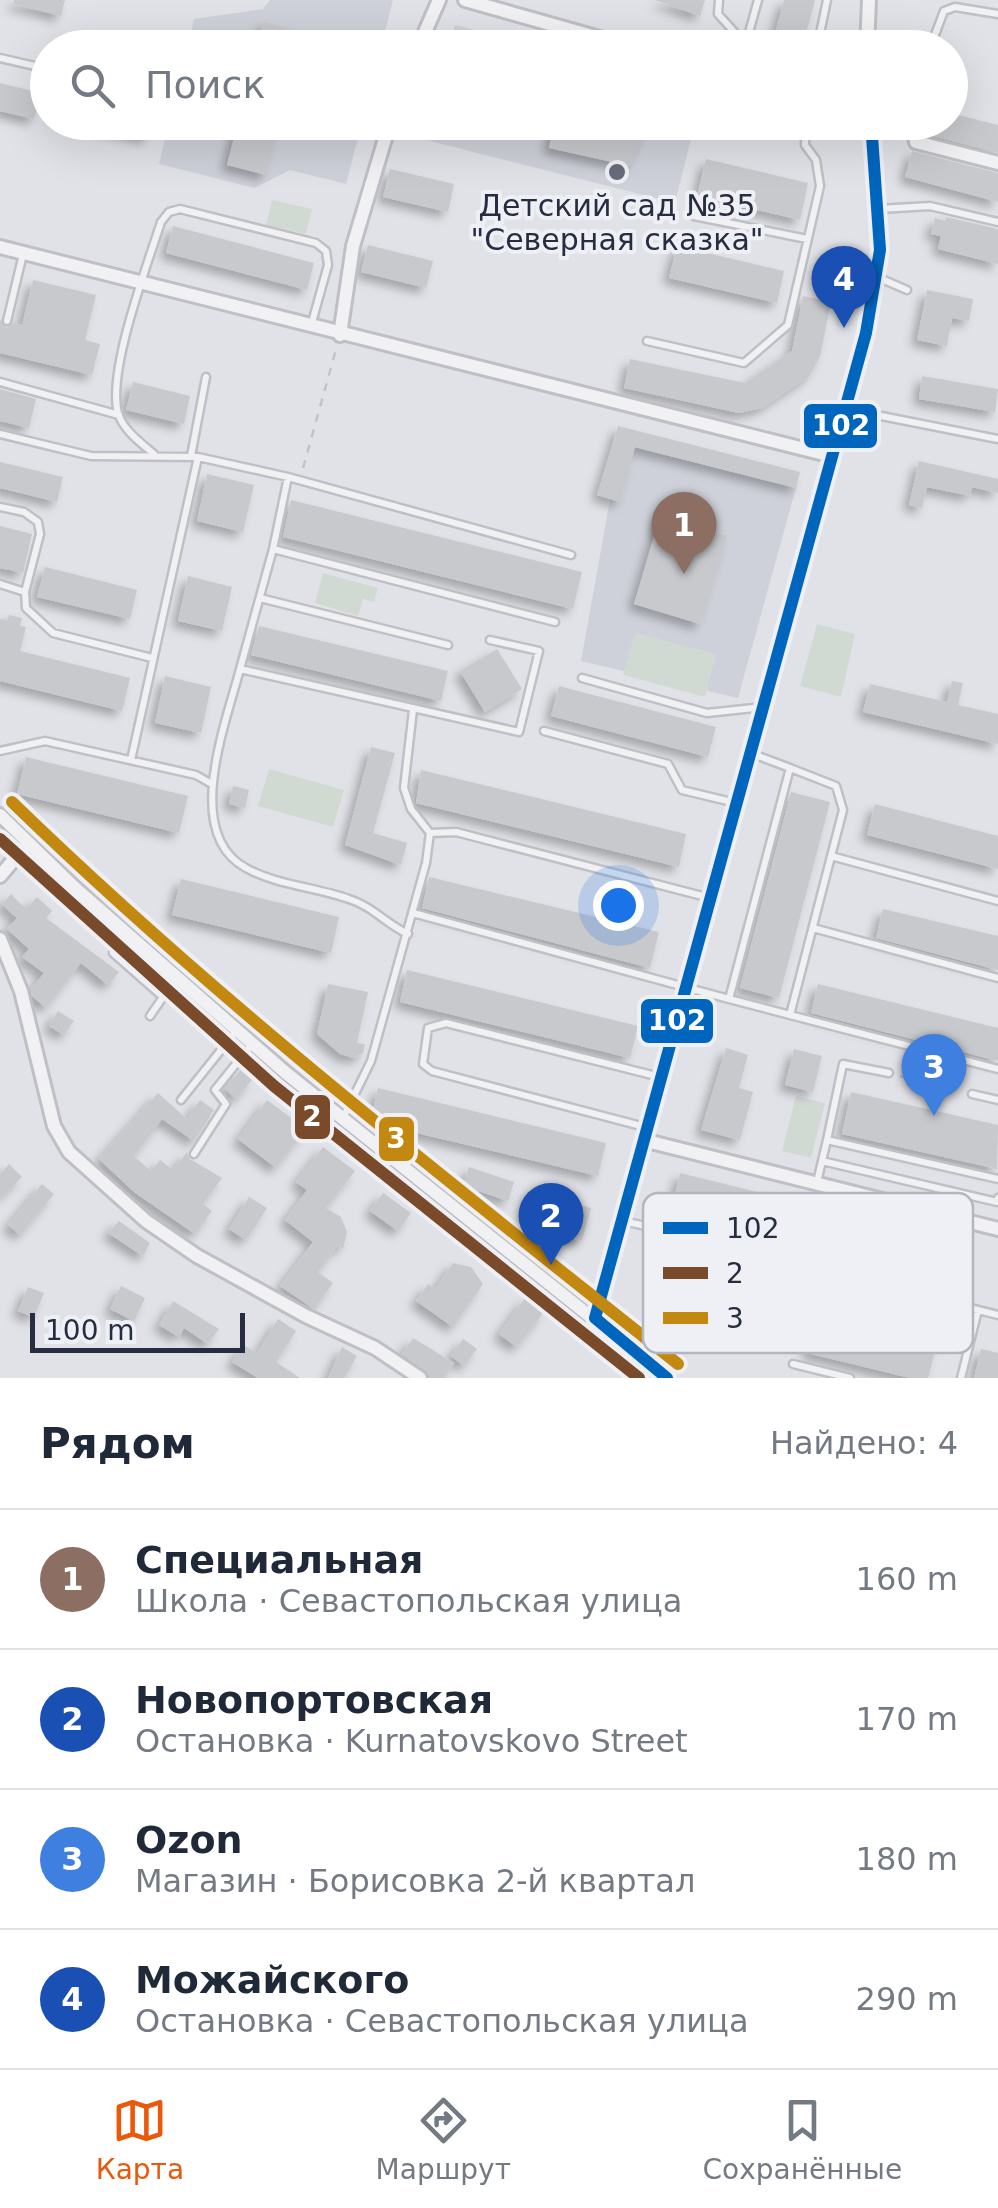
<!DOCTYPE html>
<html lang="ru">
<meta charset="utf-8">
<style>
body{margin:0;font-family:"DejaVu Sans",sans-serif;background:#f6f6f7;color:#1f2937}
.scale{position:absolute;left:30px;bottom:25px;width:215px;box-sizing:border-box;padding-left:10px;border:5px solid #272d40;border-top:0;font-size:28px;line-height:35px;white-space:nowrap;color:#272d40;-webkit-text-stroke:8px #eef0f6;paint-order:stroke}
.you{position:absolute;left:618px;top:905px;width:35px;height:35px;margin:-25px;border:8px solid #fff;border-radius:50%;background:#1a73e8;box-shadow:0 0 0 15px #1a73e833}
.badge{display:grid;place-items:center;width:65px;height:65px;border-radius:50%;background:#ea580c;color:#fff;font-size:32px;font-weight:700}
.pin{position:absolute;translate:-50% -82px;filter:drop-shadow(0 2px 5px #0008)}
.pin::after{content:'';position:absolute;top:52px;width:35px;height:30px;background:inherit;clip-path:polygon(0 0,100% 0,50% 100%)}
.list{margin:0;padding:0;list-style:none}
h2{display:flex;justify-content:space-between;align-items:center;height:130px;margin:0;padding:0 40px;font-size:42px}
h2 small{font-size:32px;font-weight:400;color:#747a83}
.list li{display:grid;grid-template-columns:65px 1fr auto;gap:30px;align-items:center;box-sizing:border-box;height:140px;padding:0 40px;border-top:2px solid #e0e1e3}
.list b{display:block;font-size:38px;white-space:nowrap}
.list p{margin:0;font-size:32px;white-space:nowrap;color:#747a83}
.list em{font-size:32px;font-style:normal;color:#747a83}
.icon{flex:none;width:55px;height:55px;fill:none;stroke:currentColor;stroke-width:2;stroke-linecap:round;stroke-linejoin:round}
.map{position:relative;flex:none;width:998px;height:1378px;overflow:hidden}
.search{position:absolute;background:#fff;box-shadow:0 10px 40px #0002;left:30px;right:30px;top:30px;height:110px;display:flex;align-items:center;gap:25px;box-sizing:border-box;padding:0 35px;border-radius:55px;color:#747a83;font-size:38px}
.sheet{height:690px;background:#fff}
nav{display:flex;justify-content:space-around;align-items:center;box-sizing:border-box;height:140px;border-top:2px solid #e0e1e3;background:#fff;font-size:28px;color:#747a83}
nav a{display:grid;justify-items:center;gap:5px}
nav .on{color:#ea580c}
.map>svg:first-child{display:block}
.built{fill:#cfd1da}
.green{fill:#d0dad2}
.building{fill:#c7c9cd;filter:url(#shadow)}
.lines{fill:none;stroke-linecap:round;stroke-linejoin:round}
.service-casing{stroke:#bfc0c5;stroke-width:11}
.minor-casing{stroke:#bfc0c5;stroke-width:18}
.path{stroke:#c2c3c8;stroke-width:2.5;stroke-dasharray:8 8;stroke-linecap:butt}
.service{stroke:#f1f1f3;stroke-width:6}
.minor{stroke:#f1f1f3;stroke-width:12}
.bus-1-casing{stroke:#eef0f6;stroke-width:20}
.bus-2-casing{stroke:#eef0f6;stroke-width:20}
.bus-3-casing{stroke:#eef0f6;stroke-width:20}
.bus-1{stroke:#0065bd;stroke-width:12}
.bus-2{stroke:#7a4b2a;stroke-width:12}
.bus-3{stroke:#c38810;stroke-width:12}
.poi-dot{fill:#686c7a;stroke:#eef0f6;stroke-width:4}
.labels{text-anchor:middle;stroke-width:8;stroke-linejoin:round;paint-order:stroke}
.poi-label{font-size:30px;fill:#272d40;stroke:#eef0f6}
.key{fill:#eef0f6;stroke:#b2b6bf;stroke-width:2.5}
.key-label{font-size:28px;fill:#272d40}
.line-badge{stroke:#eef0f6;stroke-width:4}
.badge-label{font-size:28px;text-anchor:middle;font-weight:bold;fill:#fff}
</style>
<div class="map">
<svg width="998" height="1378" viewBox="0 0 998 1378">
<defs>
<filter id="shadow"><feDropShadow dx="-6" dy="6" stdDeviation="5" flood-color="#0004"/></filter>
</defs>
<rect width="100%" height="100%" fill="#e1e2e7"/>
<!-- built -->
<path class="built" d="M270,0H393L381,47L188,48L194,19L263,9Z
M455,25L543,47H449Z
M169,123H362L346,184L290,170L254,188L159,164Z
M430,123H695L675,203L426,140Z
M620,444L796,488L738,698L581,661Z"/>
<!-- green -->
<path class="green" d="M272,200L312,209L306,234L266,225Z
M323,573L378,588L374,602L363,599L358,616L315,603Z
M817,624L855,634L841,697L800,686Z
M635,633L716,654L705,697L623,675Z
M269,769L344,790L333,827L258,806Z
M796,1096L825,1103L811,1158L782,1151Z"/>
<!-- building -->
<path class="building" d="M14,0H65L61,16L14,4Z
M655,0H705L700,16Z
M784,0H815L802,48H771Z
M263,22L303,32L299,48H257Z
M0,83L41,93L34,119L0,111Z
M950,113L998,125V153L925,134L922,122H950Z
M102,122H152L148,138L101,127Z
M238,122H279L266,175L227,165Z
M554,122H640L639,127L646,128L630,166L549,148Z
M912,151L998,173V202L905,177Z
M706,159L808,183L800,220L697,196Z
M390,169L454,184L448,212L383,197Z
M946,217L998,229V264L938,249L941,236L931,234L935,218L945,221Z
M173,226L314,263L307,290L166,253Z
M368,245L433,261L426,288L361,272Z
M677,246L784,271L777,303L669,278Z
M33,280L96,295L85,340L100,344L92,375L0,353V319L6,328L14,323L22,325Z
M927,290L973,299L969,321L952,318L947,346L917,340Z
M803,296L831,302L820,357L809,376L762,408L739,413L624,388L630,359L745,383L792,351Z
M922,376L998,389L995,412L919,399Z
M133,382L190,396L184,424L126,410Z
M0,389L36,399L29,428L0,421Z
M618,426L800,472L796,488L635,447L620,502L597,495Z
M919,461L998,479V493L972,487L970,496L927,487L922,508L909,505Z
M0,462L63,477L57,502L0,488Z
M207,474L254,485L243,532L197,521Z
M291,500L582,572L573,609L283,537Z
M660,516L727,536L700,624L634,604Z
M0,526L32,534L23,573L0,568Z
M45,567L137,590L130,619L37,597Z
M188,576L232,587L222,631L178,621Z
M9,615L22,618L20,626L26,627L20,651L130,678L122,711L0,681V619L7,621Z
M259,626L448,671L441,701L251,655Z
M497,649L522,689L485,712L460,671Z
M165,676L211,687L201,733L155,723Z
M952,681L963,683L958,705L998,714V744L863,712L870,684L947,702Z
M559,686L716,727L708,757L551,716Z
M371,747L395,753L373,833L407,843L401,865L345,845Z
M26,757L188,796L179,833L17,794Z
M421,770L686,834L679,867L416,803Z
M233,786L249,790L245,808L229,804Z
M791,792L830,802L779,998L740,988Z
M875,804L998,836V869L867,835Z
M429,877L659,932L650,968L422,908Z
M181,879L339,917L331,953L172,915Z
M11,894L26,909L37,897L52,911L46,918L119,972L108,985L81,963L46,1008L32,996L31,989L44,973L22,957L29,949L7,929L17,918L2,904Z
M883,909L998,936V970L876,938Z
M407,970L638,1026L630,1058L400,1002Z
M328,984L368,992L357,1043L365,1044L363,1053L354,1058L340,1054L317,1034Z
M818,984L998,1028V1061L811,1013Z
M58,1011L74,1021L64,1035L49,1026Z
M726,1048L748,1055L739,1088L753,1092L740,1140L701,1130Z
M794,1049L822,1056L813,1092L785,1085Z
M240,1070L252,1080L236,1099L225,1089Z
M378,1088L606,1143L598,1176L370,1122Z
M851,1092L998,1125L997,1169L842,1134Z
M158,1093L187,1119L200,1100L214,1110L194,1141L162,1119L134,1156L151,1171L160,1160L173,1170L187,1152L190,1159L222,1178L203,1204L212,1211L195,1234L134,1192L99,1159Z
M267,1100L306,1129L276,1168L238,1139Z
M323,1147L355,1171L326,1208L341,1217L347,1232L343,1249L338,1245L318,1272L333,1283L314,1309L280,1286L313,1242L285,1220L307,1190L296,1182Z
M9,1164L22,1177L0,1198V1174Z
M469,1167L514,1182L508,1201L463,1186Z
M680,1173L802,1203L791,1250L669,1221Z
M42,1184L54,1194L20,1235L8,1225Z
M383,1193L411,1213L398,1231L370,1211Z
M542,1194L591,1208L582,1241L533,1227Z
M249,1197L267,1208L246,1240L229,1229Z
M119,1221L150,1243L143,1256L108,1233Z
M453,1263L471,1267L483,1284L453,1327L416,1301L428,1284L435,1289Z
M121,1286L145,1298L134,1321L110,1309Z
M28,1287L44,1293L34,1317L18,1311Z
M525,1298L544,1312L517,1347L499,1334Z
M173,1301L219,1329L208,1344L184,1328L179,1337L159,1325Z
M819,1306L939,1335L928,1378H910L807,1353Z
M278,1319L296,1331L276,1362L300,1378H258L232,1362L243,1345L257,1353Z
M413,1338L454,1363L444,1378H430L402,1354Z
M463,1339L477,1349L464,1366L451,1356Z
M342,1347L357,1356L344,1378H328Z
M981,1349L998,1353V1378H974Z"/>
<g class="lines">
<defs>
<path id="service" d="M719,0L718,14L746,45
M745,47L758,0
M817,48L827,0
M930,48L944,11L955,7L998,14
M0,58L48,69
M879,209L930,206L998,222
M694,216L807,239
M877,277L907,290
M7,321L23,254
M647,341L744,363L788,325L820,186L816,160L805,145L806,122
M0,382L119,415
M846,409L998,439
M0,434L91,456L198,457L288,477L571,555
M154,454C141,443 123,430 118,413C107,371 147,266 161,222L169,212L180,209L316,243L326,251L328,265L311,326
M191,456L206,377
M288,477L273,549L555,622
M0,507L24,512L38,522L40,534L25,592
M273,549L240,669L519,732L539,651L490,640
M0,584L25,592L26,608L53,633L152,658
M260,598L448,645
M240,669C226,723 182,834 246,868C276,885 316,887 349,899C372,906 386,924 408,934
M582,678L707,713L763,707
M544,731L668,764L682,790L736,803
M0,751L45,741L196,775L210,783
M131,760L198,457
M430,833L456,832L710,898
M831,856L998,901
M413,913L729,999L790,768L753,754
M813,928L998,978
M129,935L113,953L163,997L150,1016
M729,999L790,1015L843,810L836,786L790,768
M790,1015L998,1069
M972,1094L998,1100
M181,1100L237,1030
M344,1116L371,1061L426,863L430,833L411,809L404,788L413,710
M645,1127L432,1071L423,1064L428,1028L446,1023L660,1077
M827,1140L843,1064L889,1073
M194,1154L226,1104L215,1090L252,1044
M822,1161L997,1202L998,1198
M817,1182L827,1140L998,1179
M623,1221L780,1256
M818,1269L998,1315
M793,1364L850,1378
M961,1378L978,1310"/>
<path id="minor" d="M465,0L635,48
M418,48L439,0
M867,48L869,0
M912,122L916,142L998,163
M0,247L832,456
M340,335L353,246L390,122
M0,815L74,887L286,1073L667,1378
M0,876L28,843
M0,939L21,991L54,1126L69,1152L146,1221L197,1256L306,1316L375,1348L420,1378
M643,1140L998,1229
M595,1318L866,333L880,250L871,122"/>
</defs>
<!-- service casing -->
<use href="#service" class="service-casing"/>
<!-- minor casing -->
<use href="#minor" class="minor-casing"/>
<!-- path -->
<path class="path" d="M303,468L337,346
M900,1076L961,1091
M821,1261L836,1201
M796,1353L816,1278"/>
<!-- service -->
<use href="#service" class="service"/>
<!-- minor -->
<use href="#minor" class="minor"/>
<defs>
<path id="bus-1" d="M595,1318L866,333L880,250L871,122
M595,1318L667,1378"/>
<path id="bus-2" d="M0,839L274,1086L639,1378"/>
<path id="bus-3" d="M12,802C221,1005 451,1183 678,1364"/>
</defs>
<!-- bus-1 casing -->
<use href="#bus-1" class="bus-1-casing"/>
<!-- bus-2 casing -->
<use href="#bus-2" class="bus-2-casing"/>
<!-- bus-3 casing -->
<use href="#bus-3" class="bus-3-casing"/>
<!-- bus-1 -->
<use href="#bus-1" class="bus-1"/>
<!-- bus-2 -->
<use href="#bus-2" class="bus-2"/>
<!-- bus-3 -->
<use href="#bus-3" class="bus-3"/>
</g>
<!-- markers -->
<circle class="poi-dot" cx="617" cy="172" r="10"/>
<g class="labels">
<!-- poi labels -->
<g class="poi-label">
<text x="617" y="216">Детский сад №35<tspan x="617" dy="34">"Северная сказка"</tspan></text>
</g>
</g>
<!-- legend -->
<rect x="643" y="1193" width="330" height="160" rx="15" class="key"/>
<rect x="663" y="1222" width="45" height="12" fill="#0065bd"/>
<rect x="663" y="1267" width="45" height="12" fill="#7a4b2a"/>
<rect x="663" y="1312" width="45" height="12" fill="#c38810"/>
<g class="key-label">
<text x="726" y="1238">102</text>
<text x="726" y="1283">2</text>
<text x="726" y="1328">3</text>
</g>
<g class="line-badge">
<rect x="802" y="402" width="77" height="48" rx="10" fill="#0065bd"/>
<rect x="639" y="997" width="76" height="48" rx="10" fill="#0065bd"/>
<rect x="293" y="1093" width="39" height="48" rx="10" fill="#7a4b2a"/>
<rect x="377" y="1115" width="39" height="48" rx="10" fill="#c38810"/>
</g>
<g class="badge-label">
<text x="841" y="435">102</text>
<text x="677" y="1030">102</text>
<text x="312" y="1126">2</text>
<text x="396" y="1148">3</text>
</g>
</svg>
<div class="scale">100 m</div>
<div class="you"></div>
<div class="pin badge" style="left:684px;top:574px;background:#8d6e63">1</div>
<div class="pin badge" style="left:551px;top:1265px;background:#1a4fb4">2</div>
<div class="pin badge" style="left:934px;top:1116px;background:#3f7fe0">3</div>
<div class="pin badge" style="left:844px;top:328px;background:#1a4fb4">4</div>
<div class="search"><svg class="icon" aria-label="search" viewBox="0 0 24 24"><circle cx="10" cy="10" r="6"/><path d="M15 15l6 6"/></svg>Поиск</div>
</div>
<section class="sheet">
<h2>Рядом<small>Найдено: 4</small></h2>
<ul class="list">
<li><span class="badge" style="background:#8d6e63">1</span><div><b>Специальная</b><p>Школа · Севастопольская улица</p></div><em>160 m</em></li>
<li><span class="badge" style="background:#1a4fb4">2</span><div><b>Новопортовская</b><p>Остановка · Kurnatovskovo Street</p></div><em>170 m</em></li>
<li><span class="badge" style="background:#3f7fe0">3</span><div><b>Ozon</b><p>Магазин · Борисовка 2-й квартал</p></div><em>180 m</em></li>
<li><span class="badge" style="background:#1a4fb4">4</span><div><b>Можайского</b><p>Остановка · Севастопольская улица</p></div><em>290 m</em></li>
</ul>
</section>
<nav>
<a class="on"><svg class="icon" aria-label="map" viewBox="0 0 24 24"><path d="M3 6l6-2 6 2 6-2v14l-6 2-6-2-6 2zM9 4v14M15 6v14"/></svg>Карта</a>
<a><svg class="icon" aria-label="directions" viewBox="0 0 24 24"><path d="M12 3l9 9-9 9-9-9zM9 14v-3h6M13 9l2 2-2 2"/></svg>Маршрут</a>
<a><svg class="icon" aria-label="saved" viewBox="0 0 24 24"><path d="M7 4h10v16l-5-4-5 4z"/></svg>Сохранённые</a>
</nav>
